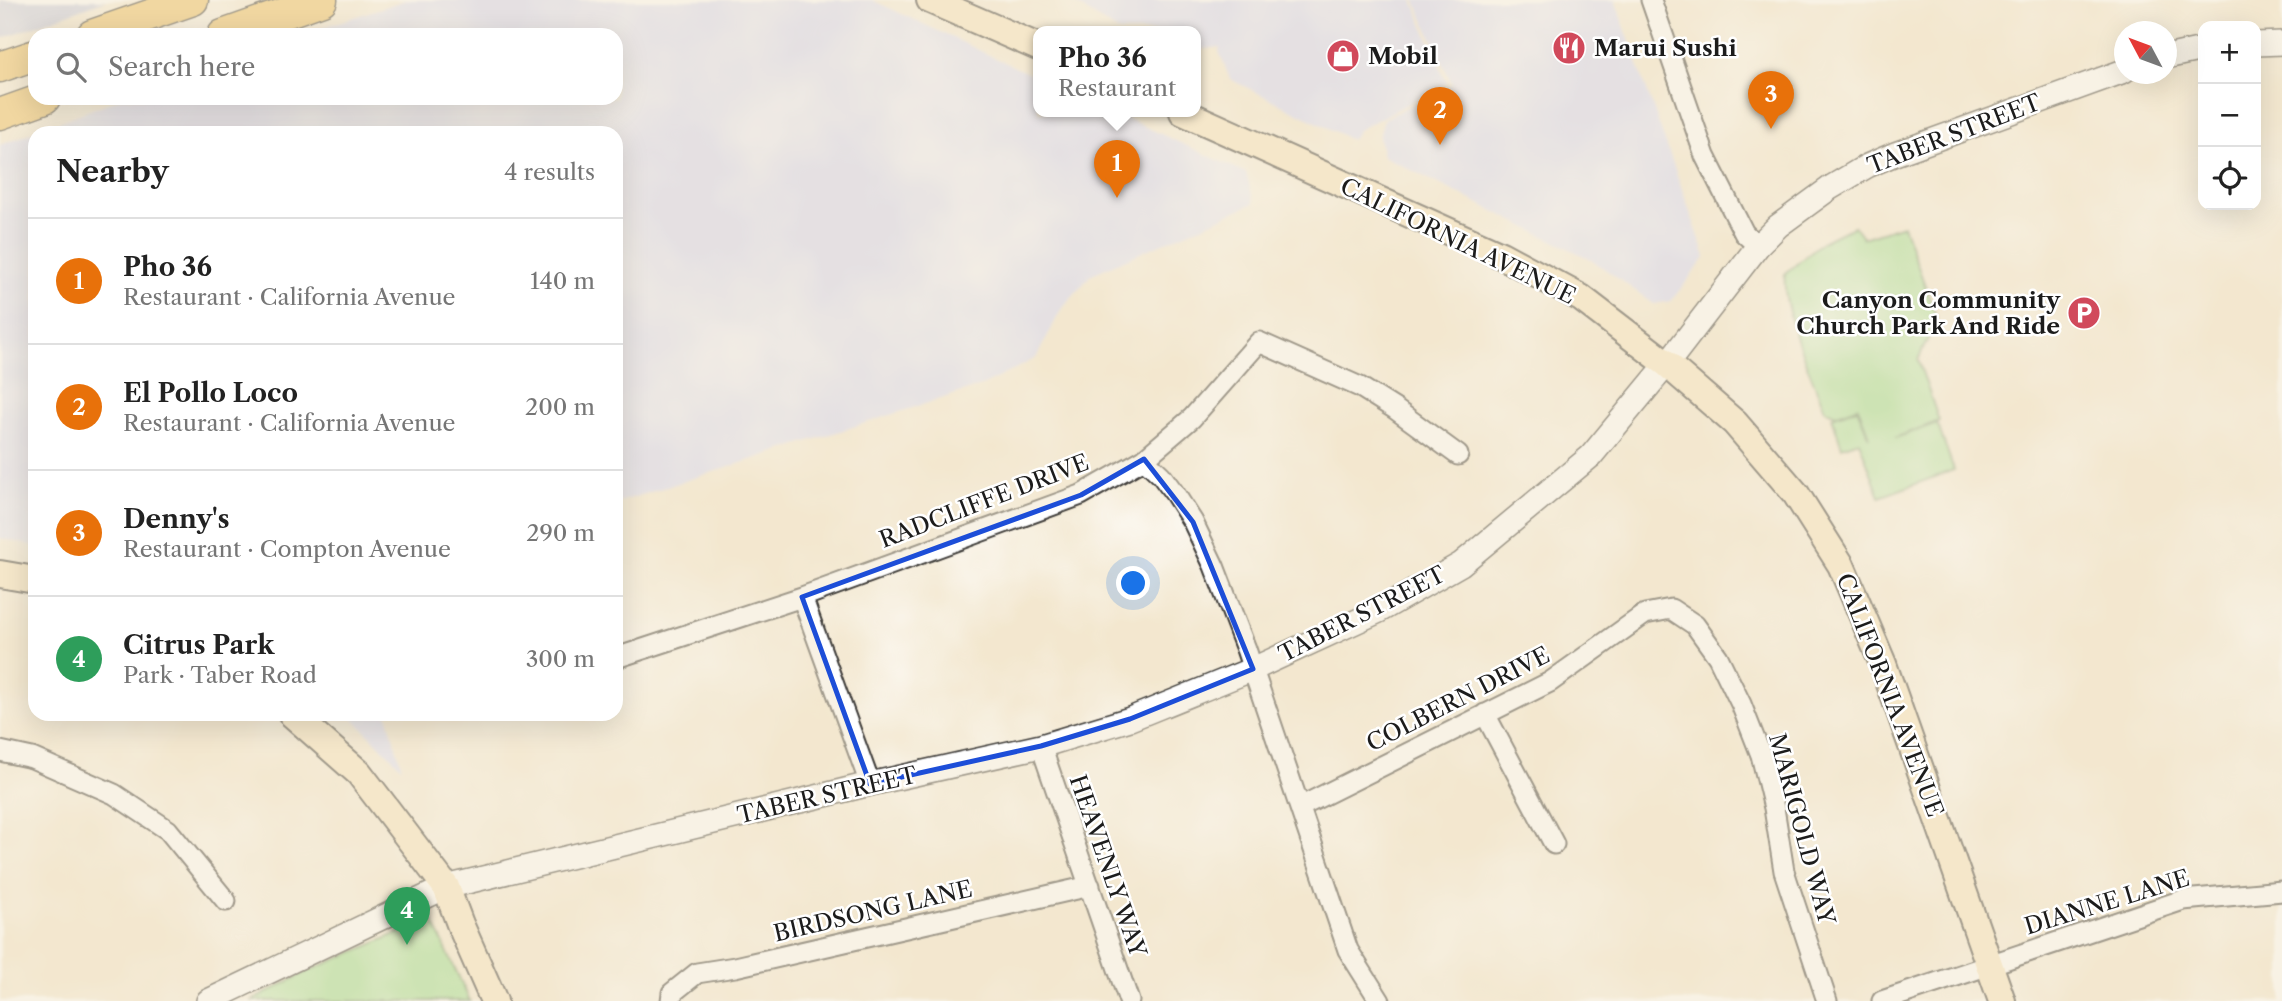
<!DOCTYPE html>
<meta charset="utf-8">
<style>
body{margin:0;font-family:"Libre Caslon Text",serif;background:#f6f6f6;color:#222}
.controls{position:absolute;right:21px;top:21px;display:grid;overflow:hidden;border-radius:14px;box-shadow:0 7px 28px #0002}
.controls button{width:63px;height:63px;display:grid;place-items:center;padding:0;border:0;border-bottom:2px solid #e0e0e0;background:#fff;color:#222;font:35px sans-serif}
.compass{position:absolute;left:2114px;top:21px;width:63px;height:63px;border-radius:50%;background:#fff;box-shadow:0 7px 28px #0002;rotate:311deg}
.you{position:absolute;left:1134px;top:584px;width:24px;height:24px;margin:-18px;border:5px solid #fff;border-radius:50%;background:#1a73e8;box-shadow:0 0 0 10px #1a73e833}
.badge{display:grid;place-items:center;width:46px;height:46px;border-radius:50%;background:#b45309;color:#fff;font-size:23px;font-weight:700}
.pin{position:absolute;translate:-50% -58px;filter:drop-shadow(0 2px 4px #0008)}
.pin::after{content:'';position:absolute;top:37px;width:24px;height:21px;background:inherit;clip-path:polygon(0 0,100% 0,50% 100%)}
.popup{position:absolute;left:1033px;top:26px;width:168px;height:91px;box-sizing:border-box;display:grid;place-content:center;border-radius:14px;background:#fff;filter:drop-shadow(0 2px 5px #0005);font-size:23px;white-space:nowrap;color:#767676}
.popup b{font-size:26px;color:#222}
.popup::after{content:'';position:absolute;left:50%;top:100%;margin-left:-14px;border:14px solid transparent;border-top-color:#fff}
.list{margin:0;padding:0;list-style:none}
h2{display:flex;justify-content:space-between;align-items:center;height:91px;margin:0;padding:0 28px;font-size:30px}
h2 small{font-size:23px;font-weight:400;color:#767676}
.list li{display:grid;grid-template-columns:46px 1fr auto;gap:21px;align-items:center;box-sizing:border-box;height:126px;padding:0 28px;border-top:2px solid #e0e0e0}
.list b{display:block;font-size:26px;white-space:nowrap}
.list p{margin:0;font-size:23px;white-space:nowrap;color:#767676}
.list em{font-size:23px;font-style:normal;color:#767676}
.icon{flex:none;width:38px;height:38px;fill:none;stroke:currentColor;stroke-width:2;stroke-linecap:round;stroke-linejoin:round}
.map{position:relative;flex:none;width:2282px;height:1001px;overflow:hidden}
.search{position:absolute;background:#fff;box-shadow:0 7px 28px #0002;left:28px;top:28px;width:595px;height:77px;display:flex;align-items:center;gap:18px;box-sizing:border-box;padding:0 24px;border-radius:21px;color:#767676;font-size:26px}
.panel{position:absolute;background:#fff;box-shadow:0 7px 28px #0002;left:28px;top:126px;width:595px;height:595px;border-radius:21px}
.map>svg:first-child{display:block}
.built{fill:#d4d8f9}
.industrial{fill:#bdc3de}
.green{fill:#a1de92;stroke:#5e7d57;stroke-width:2}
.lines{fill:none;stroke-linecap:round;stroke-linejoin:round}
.minor-casing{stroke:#3c3a37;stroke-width:23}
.tertiary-casing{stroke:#3c3a37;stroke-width:26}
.secondary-casing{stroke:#3c3a37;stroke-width:30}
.primary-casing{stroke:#3c3a37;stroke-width:33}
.minor{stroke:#fff;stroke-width:19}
.tertiary{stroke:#fff;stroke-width:23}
.secondary{stroke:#f9e7c3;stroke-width:26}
.primary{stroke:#efc469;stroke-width:30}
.marked{fill:none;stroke:#1d4ed8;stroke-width:5;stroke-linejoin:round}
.labels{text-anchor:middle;stroke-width:5;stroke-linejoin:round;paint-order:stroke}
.poi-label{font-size:23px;font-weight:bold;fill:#1c1c1c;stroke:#fff;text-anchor:start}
.street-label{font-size:23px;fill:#1c1c1c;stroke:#fff}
</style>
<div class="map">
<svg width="2282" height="1001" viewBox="0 0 2282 1001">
<rect width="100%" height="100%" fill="#fff"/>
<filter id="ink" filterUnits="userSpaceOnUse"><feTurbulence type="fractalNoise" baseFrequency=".0143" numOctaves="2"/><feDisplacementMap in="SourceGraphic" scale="14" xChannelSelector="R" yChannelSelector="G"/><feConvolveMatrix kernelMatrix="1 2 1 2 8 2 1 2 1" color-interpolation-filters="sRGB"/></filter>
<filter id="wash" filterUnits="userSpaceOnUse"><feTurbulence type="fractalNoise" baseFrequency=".00686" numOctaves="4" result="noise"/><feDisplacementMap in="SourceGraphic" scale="28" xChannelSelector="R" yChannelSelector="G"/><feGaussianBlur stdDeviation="1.57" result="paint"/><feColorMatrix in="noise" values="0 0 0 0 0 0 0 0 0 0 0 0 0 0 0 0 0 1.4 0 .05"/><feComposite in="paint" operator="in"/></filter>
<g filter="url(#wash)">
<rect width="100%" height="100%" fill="#f3e7cf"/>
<!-- built -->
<path class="built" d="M406,0H872L1038,78V112H1113L1246,173L1254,203L1092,274L1062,308L1036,358L984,385L616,503V133H35V546L0,538V145L121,98H616V35H300Z
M1069,0H1413L1447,83L1358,130L1352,140L1230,79L1219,51L1220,47L1196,50V32H1119Z
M1415,0H1615L1706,257L1671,301L1654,304L1592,260L1383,156L1379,138L1384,119L1452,84Z
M348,714H387L402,768L363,728Z"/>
<!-- industrial -->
<path class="industrial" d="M0,0H106L0,39Z"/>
<!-- green -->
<path class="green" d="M1903,225L1937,319L1918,360L1939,421L1895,438L1937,423L1954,470L1880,497L1859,441L1842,447L1832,417L1857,408L1869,437L1858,406L1835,415L1825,410C1811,373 1781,313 1785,274L1822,242L1854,226L1863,238Z
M432,919L470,1001H251L308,971Z"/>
</g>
<g filter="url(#ink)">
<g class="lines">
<defs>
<path id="minor" d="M1651,0L1705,156L1744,233L1758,246
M1144,459L1161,475L1175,494L1193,522L1214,566L1246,649L1348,950L1380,1001
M802,597L870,784
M616,658L802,597L1081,495L1144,459L1192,418L1259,342L1360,387L1395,409L1458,455
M1485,714L1554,844
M1041,746L1129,1001
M0,751L32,758L114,794L168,830L226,901
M1300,807L1550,682L1645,614L1671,609L1695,625L1718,657L1741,704L1761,755L1774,808L1784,871L1827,1001
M671,1001L672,993L697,973L735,967L1090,886
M1882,1001L2183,900L2282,891"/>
<path id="tertiary" d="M2256,44L2282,43
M2166,57L2203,49
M208,1001L446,887L870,784L1041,746L1130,719L1253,669L1379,611L1461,564L1591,456L1667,364L1758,246L1778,226L1830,188L1867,166L1895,154L2124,71"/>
<path id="secondary" d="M930,0L1038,47
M1183,112L1501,255L1581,298L1667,364L1735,423L1796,494L1841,565L1883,664L2002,1001
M0,574L35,580
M292,714L359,773L446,887L460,924L494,1001"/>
<path id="primary" d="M92,35L193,0
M223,35L322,0
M0,67L35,55
M0,114L45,98"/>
</defs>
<!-- minor casing -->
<use href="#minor" class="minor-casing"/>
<!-- tertiary casing -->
<use href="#tertiary" class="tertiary-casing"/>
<!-- secondary casing -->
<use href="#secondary" class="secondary-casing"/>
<!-- primary casing -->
<use href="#primary" class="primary-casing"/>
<!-- minor -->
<use href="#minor" class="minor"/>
<!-- tertiary -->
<use href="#tertiary" class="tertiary"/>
<!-- secondary -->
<use href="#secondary" class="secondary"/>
<!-- primary -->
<use href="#primary" class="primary"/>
</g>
</g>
<!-- marked area -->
<path d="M0 0H2282V1001H0ZM1144,459L1193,522L1253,669L1130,719L1041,746L870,784L802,597L1081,495Z" fill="#f3e7cf" fill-opacity=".55" fill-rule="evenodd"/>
<path class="marked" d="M1144,459L1193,522L1253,669L1130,719L1041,746L870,784L802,597L1081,495Z"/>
<!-- icons -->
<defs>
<symbol id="restaurant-disc" viewBox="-11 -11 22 22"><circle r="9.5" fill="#d1495b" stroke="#fff"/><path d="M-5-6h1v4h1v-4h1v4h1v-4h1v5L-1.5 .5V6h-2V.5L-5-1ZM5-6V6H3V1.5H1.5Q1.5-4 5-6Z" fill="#fff"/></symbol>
<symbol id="shop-disc" viewBox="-11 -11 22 22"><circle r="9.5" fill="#d1495b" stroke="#fff"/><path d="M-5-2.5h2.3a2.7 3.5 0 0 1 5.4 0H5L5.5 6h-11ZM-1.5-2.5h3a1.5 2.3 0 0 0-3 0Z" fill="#fff"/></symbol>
<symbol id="parking-disc" viewBox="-11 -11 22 22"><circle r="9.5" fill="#d1495b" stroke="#fff"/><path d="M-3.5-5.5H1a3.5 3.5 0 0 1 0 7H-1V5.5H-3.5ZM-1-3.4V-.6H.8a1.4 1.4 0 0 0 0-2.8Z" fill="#fff"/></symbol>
</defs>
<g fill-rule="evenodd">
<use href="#restaurant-disc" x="1550" y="29" width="38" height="38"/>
<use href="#shop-disc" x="1324" y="37" width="38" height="38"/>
<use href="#parking-disc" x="2065" y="294" width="38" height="38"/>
</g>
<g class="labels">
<!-- poi labels -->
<g class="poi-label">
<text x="1594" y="56">Marui Sushi</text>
<text x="1368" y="64">Mobil</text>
<text x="2060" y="308" text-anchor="end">Canyon Community<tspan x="2060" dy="26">Church Park And Ride</tspan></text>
</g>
<!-- street labels -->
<g class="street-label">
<text transform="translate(1954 134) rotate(-21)" y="8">TABER STREET</text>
<text transform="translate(1458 241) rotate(26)" y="8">CALIFORNIA AVENUE</text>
<text transform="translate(984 501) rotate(-21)" y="8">RADCLIFFE DRIVE</text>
<text transform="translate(1362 614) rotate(-27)" y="8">TABER STREET</text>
<text transform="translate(1890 695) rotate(69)" y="8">CALIFORNIA AVENUE</text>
<text transform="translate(1458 699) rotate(-27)" y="8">COLBERN DRIVE</text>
<text transform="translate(827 795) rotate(-13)" y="8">TABER STREET</text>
<text transform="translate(1802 829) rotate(75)" y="8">MARIGOLD WAY</text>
<text transform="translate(1108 866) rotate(71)" y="8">HEAVENLY WAY</text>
<text transform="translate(2107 902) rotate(-17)" y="8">DIANNE LANE</text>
<text transform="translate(873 911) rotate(-13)" y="8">BIRDSONG LANE</text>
</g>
</g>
</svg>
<div class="controls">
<button>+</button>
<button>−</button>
<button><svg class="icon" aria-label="locate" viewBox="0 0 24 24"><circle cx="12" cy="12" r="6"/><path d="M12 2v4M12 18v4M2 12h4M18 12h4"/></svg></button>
</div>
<svg class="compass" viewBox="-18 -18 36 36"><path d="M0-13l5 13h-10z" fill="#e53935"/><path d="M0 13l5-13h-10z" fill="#767676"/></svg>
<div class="you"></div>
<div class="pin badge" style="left:1117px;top:198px;background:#e8710a">1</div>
<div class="popup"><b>Pho 36</b>Restaurant</div>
<div class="pin badge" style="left:1440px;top:145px;background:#e8710a">2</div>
<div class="pin badge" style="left:1771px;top:129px;background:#e8710a">3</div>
<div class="pin badge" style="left:407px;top:945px;background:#2e9e5b">4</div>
<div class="search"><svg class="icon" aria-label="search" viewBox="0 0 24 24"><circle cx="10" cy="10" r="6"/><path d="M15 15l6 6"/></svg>Search here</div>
<section class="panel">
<h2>Nearby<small>4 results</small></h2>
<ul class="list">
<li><span class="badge" style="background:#e8710a">1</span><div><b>Pho 36</b><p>Restaurant · California Avenue</p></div><em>140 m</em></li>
<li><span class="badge" style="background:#e8710a">2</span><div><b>El Pollo Loco</b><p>Restaurant · California Avenue</p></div><em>200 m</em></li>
<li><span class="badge" style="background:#e8710a">3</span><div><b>Denny's</b><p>Restaurant · Compton Avenue</p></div><em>290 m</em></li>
<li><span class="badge" style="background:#2e9e5b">4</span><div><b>Citrus Park</b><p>Park · Taber Road</p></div><em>300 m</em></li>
</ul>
</section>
</div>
